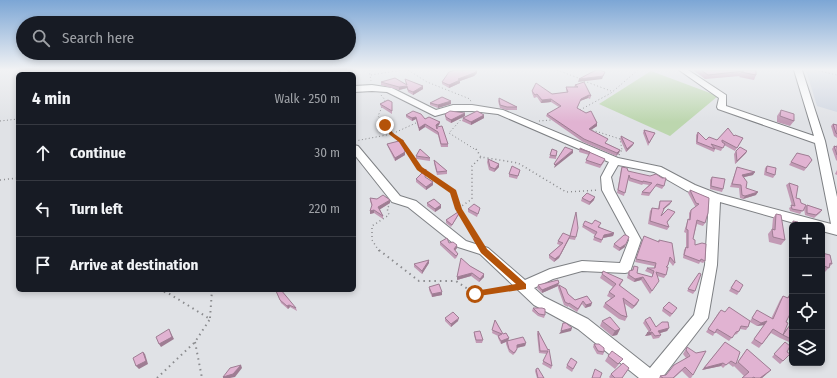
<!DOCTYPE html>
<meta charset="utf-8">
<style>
body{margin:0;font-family:"Fira Sans Condensed",sans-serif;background:#20242c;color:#f1f3f6}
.controls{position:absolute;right:12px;bottom:12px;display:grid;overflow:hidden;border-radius:6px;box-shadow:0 2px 6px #0003}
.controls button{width:36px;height:36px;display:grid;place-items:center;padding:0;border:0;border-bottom:1px solid #363941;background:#171b24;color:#f1f3f6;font:20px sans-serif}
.stop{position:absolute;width:12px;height:12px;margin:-9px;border:3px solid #b45309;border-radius:50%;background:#fff}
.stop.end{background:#b45309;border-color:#fff;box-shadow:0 1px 4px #0008}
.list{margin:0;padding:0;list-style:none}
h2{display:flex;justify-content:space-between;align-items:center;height:52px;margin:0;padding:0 16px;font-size:17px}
h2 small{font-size:13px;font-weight:400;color:#9ea1a6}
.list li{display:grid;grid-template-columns:26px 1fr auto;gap:12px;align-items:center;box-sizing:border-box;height:56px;padding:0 16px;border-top:1px solid #363941}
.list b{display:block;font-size:15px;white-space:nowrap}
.list em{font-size:13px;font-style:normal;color:#9ea1a6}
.icon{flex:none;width:22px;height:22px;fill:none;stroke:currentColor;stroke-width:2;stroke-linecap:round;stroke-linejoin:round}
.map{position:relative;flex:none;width:837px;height:378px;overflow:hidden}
.search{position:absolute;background:#171b24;box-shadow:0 2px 6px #0003;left:16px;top:16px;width:340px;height:44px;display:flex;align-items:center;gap:10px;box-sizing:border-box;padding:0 14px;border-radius:22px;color:#9ea1a6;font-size:15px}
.panel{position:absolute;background:#171b24;box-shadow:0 2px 6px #0003;left:16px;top:72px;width:340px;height:220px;border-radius:6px}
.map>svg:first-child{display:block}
.built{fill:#d0d6e1}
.green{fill:#bcd6ae}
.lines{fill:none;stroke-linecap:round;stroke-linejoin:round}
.minor-casing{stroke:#7e8084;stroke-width:2}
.path-far2{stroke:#8a8b8e;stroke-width:1;stroke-dasharray:1 2.5;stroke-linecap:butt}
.path-far1{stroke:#8a8b8e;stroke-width:1.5;stroke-dasharray:1 3;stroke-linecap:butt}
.path{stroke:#8a8b8e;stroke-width:2;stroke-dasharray:1.5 4;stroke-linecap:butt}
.minor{fill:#fff;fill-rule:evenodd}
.wall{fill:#c29ab5}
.shaded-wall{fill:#9e7d93}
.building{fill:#e1b3d2;stroke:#9e7d93}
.route{fill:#b45309}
</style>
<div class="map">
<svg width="837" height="378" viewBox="0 0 837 378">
<rect width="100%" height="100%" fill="#e0e2e6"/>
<!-- built -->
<path class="built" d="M806,70H837V112L817,106Z"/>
<!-- green -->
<path class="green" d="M651,71L718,96L670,136L599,104Z"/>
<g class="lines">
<defs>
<path id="minor" d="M279,70H287L291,74H283Z
M679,70H688L726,95V106L814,136L794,70H802L825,141L837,197V235L822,231V225H801L720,202L717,265L708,318L662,378H639L578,329L534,305L480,254L458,247L408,207L392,202L354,154V145L358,146L400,196L416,201L466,241L488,248L525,280L550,269L582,261L620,263L629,240L602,190L601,177L609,162L498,114L472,111H453L435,116L387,92L372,91L354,92V86L372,85L392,88L436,110L453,105H472L503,110L618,158L661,167L695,185L718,194L831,224L815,143L718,109L717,107L719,98ZM618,165L654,172L687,191L709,199L705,265L694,315L650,368L588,319L544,297L534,288L553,279L582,271L625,273L630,272L641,240L614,190L611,177Z"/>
</defs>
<!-- minor casing -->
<use href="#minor" class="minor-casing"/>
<!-- path-far2 -->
<path class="path-far2" d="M194,70L195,74
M369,70L371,81
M408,70L427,82L470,99L471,102
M557,70L581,79
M815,70L837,75
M371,75L402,70
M584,81L611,91
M381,95L385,100L384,103
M382,107L378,116L392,134L401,141
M580,110L611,93L638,70
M465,115L449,133L476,150
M0,121L18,119
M539,121L551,120
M589,129L620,139L622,150
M355,141L392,134L418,122
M403,144L407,150"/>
<!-- path-far1 -->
<path class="path-far1" d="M406,149L419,169L453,192L458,209L477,240
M476,149L481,157L518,163L566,192L598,190
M619,155L622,149
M0,180L18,178
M459,208L472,199V166L481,157
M379,251L372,240V226L389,215L387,208L390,205"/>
<!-- path -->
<path class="path" d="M379,250L419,281H456L475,294L510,289
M210,318L212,290
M195,342L202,378
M157,378L195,342L210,319L168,293L158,290"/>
<!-- minor -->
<use href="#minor" class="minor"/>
</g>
<!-- wall -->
<path class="wall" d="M455,70H463L477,73L474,76L460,81V83L449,88L442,84V82Z
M693,70H756V75L754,80L739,77L740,76L705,79Z
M405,79L423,86V89L413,95L408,92L407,88L399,90L381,85V82L406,85Z
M575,85L591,96L590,99L588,98L580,101L577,108L597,123V126L590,130L606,143L620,150L619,153L616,156L583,142L546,116L547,114L559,107L551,102L541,103L537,97L534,98L532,93V91L552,94L567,93L566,90V87H574Z
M499,98L517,107V110H506L500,108L498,101Z
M451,101V104L438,108L430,105V103Z
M392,102V114L381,107L380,104Z
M781,110L794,121L790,126L777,122V116Z
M445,114L465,116L451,123L446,120L445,116Z
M406,115L440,122L439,125L437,127L448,144V147H441L438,135L425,127L419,131L416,119L412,121L406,117Z
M484,115V118L471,125L462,121L463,118Z
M833,124L837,125V138L834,136L831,126Z
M644,130L655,133L648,146L643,133Z
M698,132L706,140H717L734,136L743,138L735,151L724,145L721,151L715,149L714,152L696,144V135Z
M621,136L633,145L626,152L620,139Z
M387,144L405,152V155L395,161L388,147Z
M837,145V161L836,160L832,149L834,146L835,147Z
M580,148L605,159L604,162L600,168L585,163L589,155L579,152Z
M552,149L557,151L556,159L549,158Z
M736,151H747L746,153L735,164L734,154Z
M416,156L430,158V161L416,159Z
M488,159L499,164V167L494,172L489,170L487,162Z
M434,160L447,171V174L437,175L434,163Z
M812,160L804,171L789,165L791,162Z
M767,166L775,175L773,178L764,175L765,168Z
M622,167L628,171L664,186L662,189L655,186L649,196L641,195L642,192L649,185L643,184L642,185L629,181L628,179L624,196L617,193L621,169Z
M737,167L753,175L744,177L746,188L756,195L743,199L740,198L739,188L730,187L736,170Z
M520,170L517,179L509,177V174Z
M837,170V175L835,174Z
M425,177L433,182V185L426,190L416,182V179Z
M712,177L723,189L722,192L710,189V180Z
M789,183L796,198L805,207L807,205L822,210L820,213L814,218L805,215L804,208L800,214L790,211L789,208L792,206L786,185Z
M690,190L709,198L705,223L703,226L697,224L693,239L695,245L705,261L703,263L700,262L699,264L683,258L684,250L686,247V233L684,232L687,222L689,219V213L691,210L696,206H695L688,193Z
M370,198L390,203L380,209L383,216V219L374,213L370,214V211L372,206L370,201Z
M582,198L594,200L589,205L581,201Z
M660,201L670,204L664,209L661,215L675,212L667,223L669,227L667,230L648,224L650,211L652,208L658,209L659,204Z
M427,203L441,205V208L435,212L427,206Z
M480,208L477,217L468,212V209Z
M461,210L460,213L451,227L446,223V220Z
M776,214L785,240L781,245L769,242L768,234L772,229L773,218Z
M793,221L796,225H792V232L791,224Z
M592,224L600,226L599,227L614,233L613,236L603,238L601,243L593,240L595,235L582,227L583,225Z
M570,236L576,237L575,240L569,239L559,258L554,262L549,258V255L560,245L557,244L558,241Z
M644,236L658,242L659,240L675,263L673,266L669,261L667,267L666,275L664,278L657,276V284L650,294L641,280L634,282L627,278L628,274L629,271L632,270L634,266L637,273L652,277V274L645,271L647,268H654V266L635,262Z
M440,242L449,243L457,245V248L455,250L458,254L457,257L455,259L440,245Z
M614,244L625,247L619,251L613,247Z
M822,253L832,264L825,272L822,270Z
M429,263L422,274L414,267V264Z
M470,266L484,274V277L479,282L471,276L457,280Z
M699,273L695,291L693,294L687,291Z
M602,274L623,280L620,286L637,304L632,309L625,304L627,317L625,321L619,319L603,307L605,303L611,298L607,296L609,292L613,287L600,278Z
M736,280L739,292L737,295L729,291Z
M538,285H559L568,294L575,300L587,296L591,306L585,308L582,304L577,312L568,306V307L564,305L558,288V286L542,293L537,288Z
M429,287L442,295L432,297L429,290Z
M792,287V310L786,322L784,332L790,325L791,339L789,342L780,338L771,333L759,348L751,343L764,325L757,326L750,322L748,327L746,330L740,329L739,331L737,334L734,335L729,341L715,332L713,336L706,332L719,312H725L750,321L757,310L771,319L780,300L783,296L787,298L792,291Z
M276,291L296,308L297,311L290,307L288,309L281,303Z
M533,308L545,315L544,318L538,316L532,311Z
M663,308L675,311L670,317L662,311Z
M445,318L458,321L451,327L445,321Z
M495,320L503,334L509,338L508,340L526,343L525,346L517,348L516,352L513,355L509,352L506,344V342L501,344L498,338V336L492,333Z
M645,320L656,327L669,328L667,331L660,333L661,335L659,338L653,339L651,335L645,336L649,332L643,323Z
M602,321L620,329L617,335L612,336L600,326Z
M538,331L548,350L552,366L551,369L542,364L547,354L539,353L537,334Z
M474,332L483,340L482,343H476L474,335Z
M725,342L736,364L747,349L771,370L762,378H742L744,376L734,366L736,364L733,367L728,363L723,368L721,366L702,370Z
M785,342L787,352L790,354L780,364L772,357Z
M594,344L604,352L603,355L597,354L593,347Z
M687,347L693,375L691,378H689L682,371L674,378H659L660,376L666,375L686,358L683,354Z
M608,356L619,364L615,369L605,361Z
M576,364L572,372L566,368L567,365Z
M629,368L622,378H610L609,377L611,374Z
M536,369L544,378H537L535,371Z"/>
<!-- shaded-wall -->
<path class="shaded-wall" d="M477,70V73L474,76L460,81V83L449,88V85L458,79Z
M605,72L602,79L578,82L579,79Z
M407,86V88L399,90V87Z
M423,86V89L413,95V92Z
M589,95L588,98L580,101L576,111L581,99Z
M551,99V102L541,103L542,100Z
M451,101V104L438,108V105Z
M465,113V116L451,123V120Z
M484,115V118L471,125V122Z
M416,117V119L412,121V118Z
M440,122L439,125L436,127V125Z
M597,123V126L588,132L589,129Z
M425,124V127L419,131V128Z
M634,143L633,145L626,152L627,149Z
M573,150V153L554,168L555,165Z
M620,150L619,153L616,156L617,153Z
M747,151L746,153L735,164L737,161Z
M405,152V155L395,161V158Z
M499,164V167L494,172L495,169Z
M755,172L753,175L740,178L742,175Z
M433,182V185L426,190V187Z
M758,192L756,195L743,199L745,196Z
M595,197L594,200L589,205L590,202Z
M390,200V203L379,210L378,207Z
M672,201L670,204L664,209H663Z
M441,205V208L435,212V209Z
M374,210V213L370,214V211Z
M614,233L613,236L603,238L604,235Z
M570,236L569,239L559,258L554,262L555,259Z
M626,244L625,247L619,251L620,248Z
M457,245V248L454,252V249Z
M429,260V263L422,274V271Z
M472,273L471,276L457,280V277Z
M484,274V277L479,282L480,279Z
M643,277L641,280L634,282L635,279Z
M559,283L558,286L542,293V290Z
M442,292V295L432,297V294Z
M639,300L637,304L632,309L634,306Z
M592,303L591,306L585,308L586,305Z
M289,305L290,307L288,309L287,306Z
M459,318L458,321L451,327V324Z
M767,321L764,325L757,326L761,323Z
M572,328L571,331L559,334L561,331Z
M669,328L667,331L657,334L658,331Z
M169,329L174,339L161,347L159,344Z
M620,329L617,335L612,336L615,331Z
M652,332L651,335L645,336L647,333Z
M509,338L508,341L501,344V341Z
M526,343L525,346L516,348L517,345Z
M143,352L145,354L148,364L139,369L136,366Z
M723,363L721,366L702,370L704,368Z
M241,365L242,368L235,377L230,378H223V377Z
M771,370L762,378H760Z"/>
<!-- building -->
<path class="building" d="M455,70H463L462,71L465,70H477L474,73L458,79L460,80L449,85L442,82L449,72Z
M596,70H600L605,72L603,76L579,79Z
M701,70H756V75L741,72L744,71L708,75Z
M130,72L134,74H122L120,73Z
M224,73L238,74H222Z
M395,78L407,85L405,79L423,86L413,92L408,90L407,86L399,87L381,82Z
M584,82L591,96L589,95L581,99L577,108L586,113L591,111L597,123L589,129L608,139L605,143L620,150L617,153L584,139L547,114L561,106L551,99L542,100L537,94L535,95L532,91L536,83L552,94L568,92L566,87H578L575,85Z
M442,97L451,101L438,105L430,103Z
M499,98L517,107H507L500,105Z
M388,100L392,102V111L380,104Z
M781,110L794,114V121L780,116Z
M413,111L421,114L425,119L429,117L440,122L436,125L437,129V127L442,126L448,144H441L438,132L425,124L419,128L416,117L412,118L406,115Z
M450,111L465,113L451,120L446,117L445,114Z
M477,111L484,115L471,122L463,118Z
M833,124L837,125V134L836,133Z
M728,128L734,136L735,135L743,138L737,148L722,140V142L725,144L723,148L711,144L715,149L697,142L698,132L706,140L709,137L717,140Z
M644,130L655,133L649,143Z
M621,136L634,143L627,149Z
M403,140L405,152L395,158L387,144Z
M834,146L837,147V155Z
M565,147L573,150L555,165L554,164Z
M740,147L747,151L737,161L736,151Z
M580,148L605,159L601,165L586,160L590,152L580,149Z
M420,149L430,158L416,156Z
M552,149L557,151L556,156L550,155Z
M797,153L809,156L812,160L806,168L791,162Z
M488,159L499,164L495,169L490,167Z
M434,160L447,171L437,172Z
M512,166L520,170L518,176L509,174Z
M767,166L776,168L775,175L766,172Z
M622,167L627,168L628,171L650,176L656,174L662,178H666L664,186L657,184L650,193L642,192L652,183L643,181V182L630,178L629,175L625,193L618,190Z
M737,167L755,172L742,175L747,182L746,188L758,192L745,196L742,195L741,185L732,184Z
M426,169L425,177L433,182L426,187L416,179Z
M712,177L725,179L723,189L711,186Z
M789,183L798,186L796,198L800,199L801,203L806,205L803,211L792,209L791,205L795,206Z
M690,190L709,198L708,213L705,223L697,220L693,239L695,240V245L702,243L706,244L705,261L701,259L700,261L684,255L686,247L688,248V230L686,229L688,219L690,220L691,210L699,204L696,203Z
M587,193L595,197L590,202L582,198Z
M383,195L390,200L378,207L383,216L374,210L370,211L372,205L370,198L377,199Z
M434,199L441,205L435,209L427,203Z
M660,201H672L663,209H664L661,216L668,209L675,212L667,222L669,227L650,221L652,208L659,209Z
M474,204L480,208L478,214L468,209Z
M807,205L822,210L816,215L807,213Z
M461,210L452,225L446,220Z
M576,212L578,228L576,237L570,236L560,255L555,259L549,255L563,243L558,241L563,233L570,236Z
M776,214L781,215L785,240L773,237L772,229L775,230Z
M595,220L601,223L598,227L614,233L604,235L602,240L594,237L597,232L583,225L585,221L592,224Z
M793,221L798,222L796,225H794Z
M624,235H626L629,237L626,244L620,248L614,244Z
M644,236L659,242V240L672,243L675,263L670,257L668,265L666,267H668L666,275L656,272L659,281L652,291L643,277L635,279L629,275V271L633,270L634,266L638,267L637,273L652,277L654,271L647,268H655L656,263L636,259Z
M447,238L449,243L453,242L457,245L454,249L458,254L456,256L440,242Z
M822,253L830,255L832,264L830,263L829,268L822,265Z
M461,258L470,266L484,274L480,279L472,273L457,277Z
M429,260L422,271L414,264Z
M603,271L623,280L619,285L639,300L634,306L623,298L627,317L621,315L605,303L615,296L609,292L616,284L602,274Z
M699,273L701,274L695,291L688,289Z
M558,280L559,283L542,290L538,285Z
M736,280L743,285L739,292L731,288Z
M439,284L442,292L432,294L429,287Z
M559,285L566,289L568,294L575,300L587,296L592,303L586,305L583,301L578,309L569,303V304L565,302Z
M277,290H281L296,308L289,305L287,306L280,300L276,291Z
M792,291V310L786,322L788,323L783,335L773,329L762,344L754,339L767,321L761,323L752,318L757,310L773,319L783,296L788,298Z
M669,302L677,308L672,314L663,308Z
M729,307L750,321L748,327L741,326L739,331L736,332L732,338L717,329L715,333L708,329L721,310L725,312Z
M533,308H542L545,309V315L539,314Z
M453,312L459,318L451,324L445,318Z
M610,317L620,329L615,331L602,321Z
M650,317L656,327L662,322H668L669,328L658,331L661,335L655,336L652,332L647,333L651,330L645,320Z
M495,320L503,334L506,333L509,338L501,341L498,336L502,334L492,330Z
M563,323H566L572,328L561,331Z
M790,325L792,326V338L791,339L783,335Z
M169,329L172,337L159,344L156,337Z
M480,331L483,340H476L474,332Z
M538,331L548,350L549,349L552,366L543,361L548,351H540Z
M523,337L526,343L517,345V349L514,353L509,349L507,341Z
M725,342L740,352L736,364L731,361L726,365L723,363L704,368Z
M785,342L790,346L787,352L790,354L783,361L774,354Z
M594,344H599L604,348V352L598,351Z
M687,347L696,353L706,351L693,375L685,367L673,378H663L660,376L666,375L674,365L690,356L686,350Z
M747,349L771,370L760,378H755L754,377L752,378H742L749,372L738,362Z
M612,351L623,359L618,364L608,356Z
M143,352L146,361L136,366L133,358Z
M571,358L577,362L573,369L567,365Z
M623,363L629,368L622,378H615L611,374Z
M241,365L233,374L223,377L230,368Z
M538,368L544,378H538L536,369Z
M595,369L602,373L600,378H592Z"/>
<!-- sky -->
<linearGradient id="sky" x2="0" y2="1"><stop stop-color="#7ca6d5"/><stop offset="0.57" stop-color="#f1f2f4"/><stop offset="1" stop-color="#f1f2f4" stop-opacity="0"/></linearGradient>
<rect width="837" height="122" fill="url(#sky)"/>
<!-- route -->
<path class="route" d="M383,124H387L393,133L403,140L422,167L456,190L462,209L487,249L526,284V289L472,297L471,294L475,291L516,284L481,253L455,209L450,193L417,170L399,142L390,135Z"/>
</svg>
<div class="controls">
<button>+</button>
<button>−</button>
<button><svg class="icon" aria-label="locate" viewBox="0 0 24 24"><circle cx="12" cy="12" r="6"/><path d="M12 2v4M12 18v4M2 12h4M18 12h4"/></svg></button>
<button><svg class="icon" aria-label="layers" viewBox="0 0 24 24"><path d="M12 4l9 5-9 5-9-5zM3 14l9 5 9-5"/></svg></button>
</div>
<div class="stop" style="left:475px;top:294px"></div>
<div class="stop end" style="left:385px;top:125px"></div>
<div class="search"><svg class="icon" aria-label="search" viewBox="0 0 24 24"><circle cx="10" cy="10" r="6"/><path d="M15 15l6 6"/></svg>Search here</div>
<section class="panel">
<h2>4 min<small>Walk · 250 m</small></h2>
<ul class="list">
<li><svg class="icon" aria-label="ahead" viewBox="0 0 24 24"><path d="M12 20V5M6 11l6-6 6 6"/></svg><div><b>Continue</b></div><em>30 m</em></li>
<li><svg class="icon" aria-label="left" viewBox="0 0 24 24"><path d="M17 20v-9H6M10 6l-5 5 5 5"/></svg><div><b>Turn left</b></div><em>220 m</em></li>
<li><svg class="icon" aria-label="arrive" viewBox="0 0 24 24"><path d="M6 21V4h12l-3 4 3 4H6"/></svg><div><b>Arrive at destination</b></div></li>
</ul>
</section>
</div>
